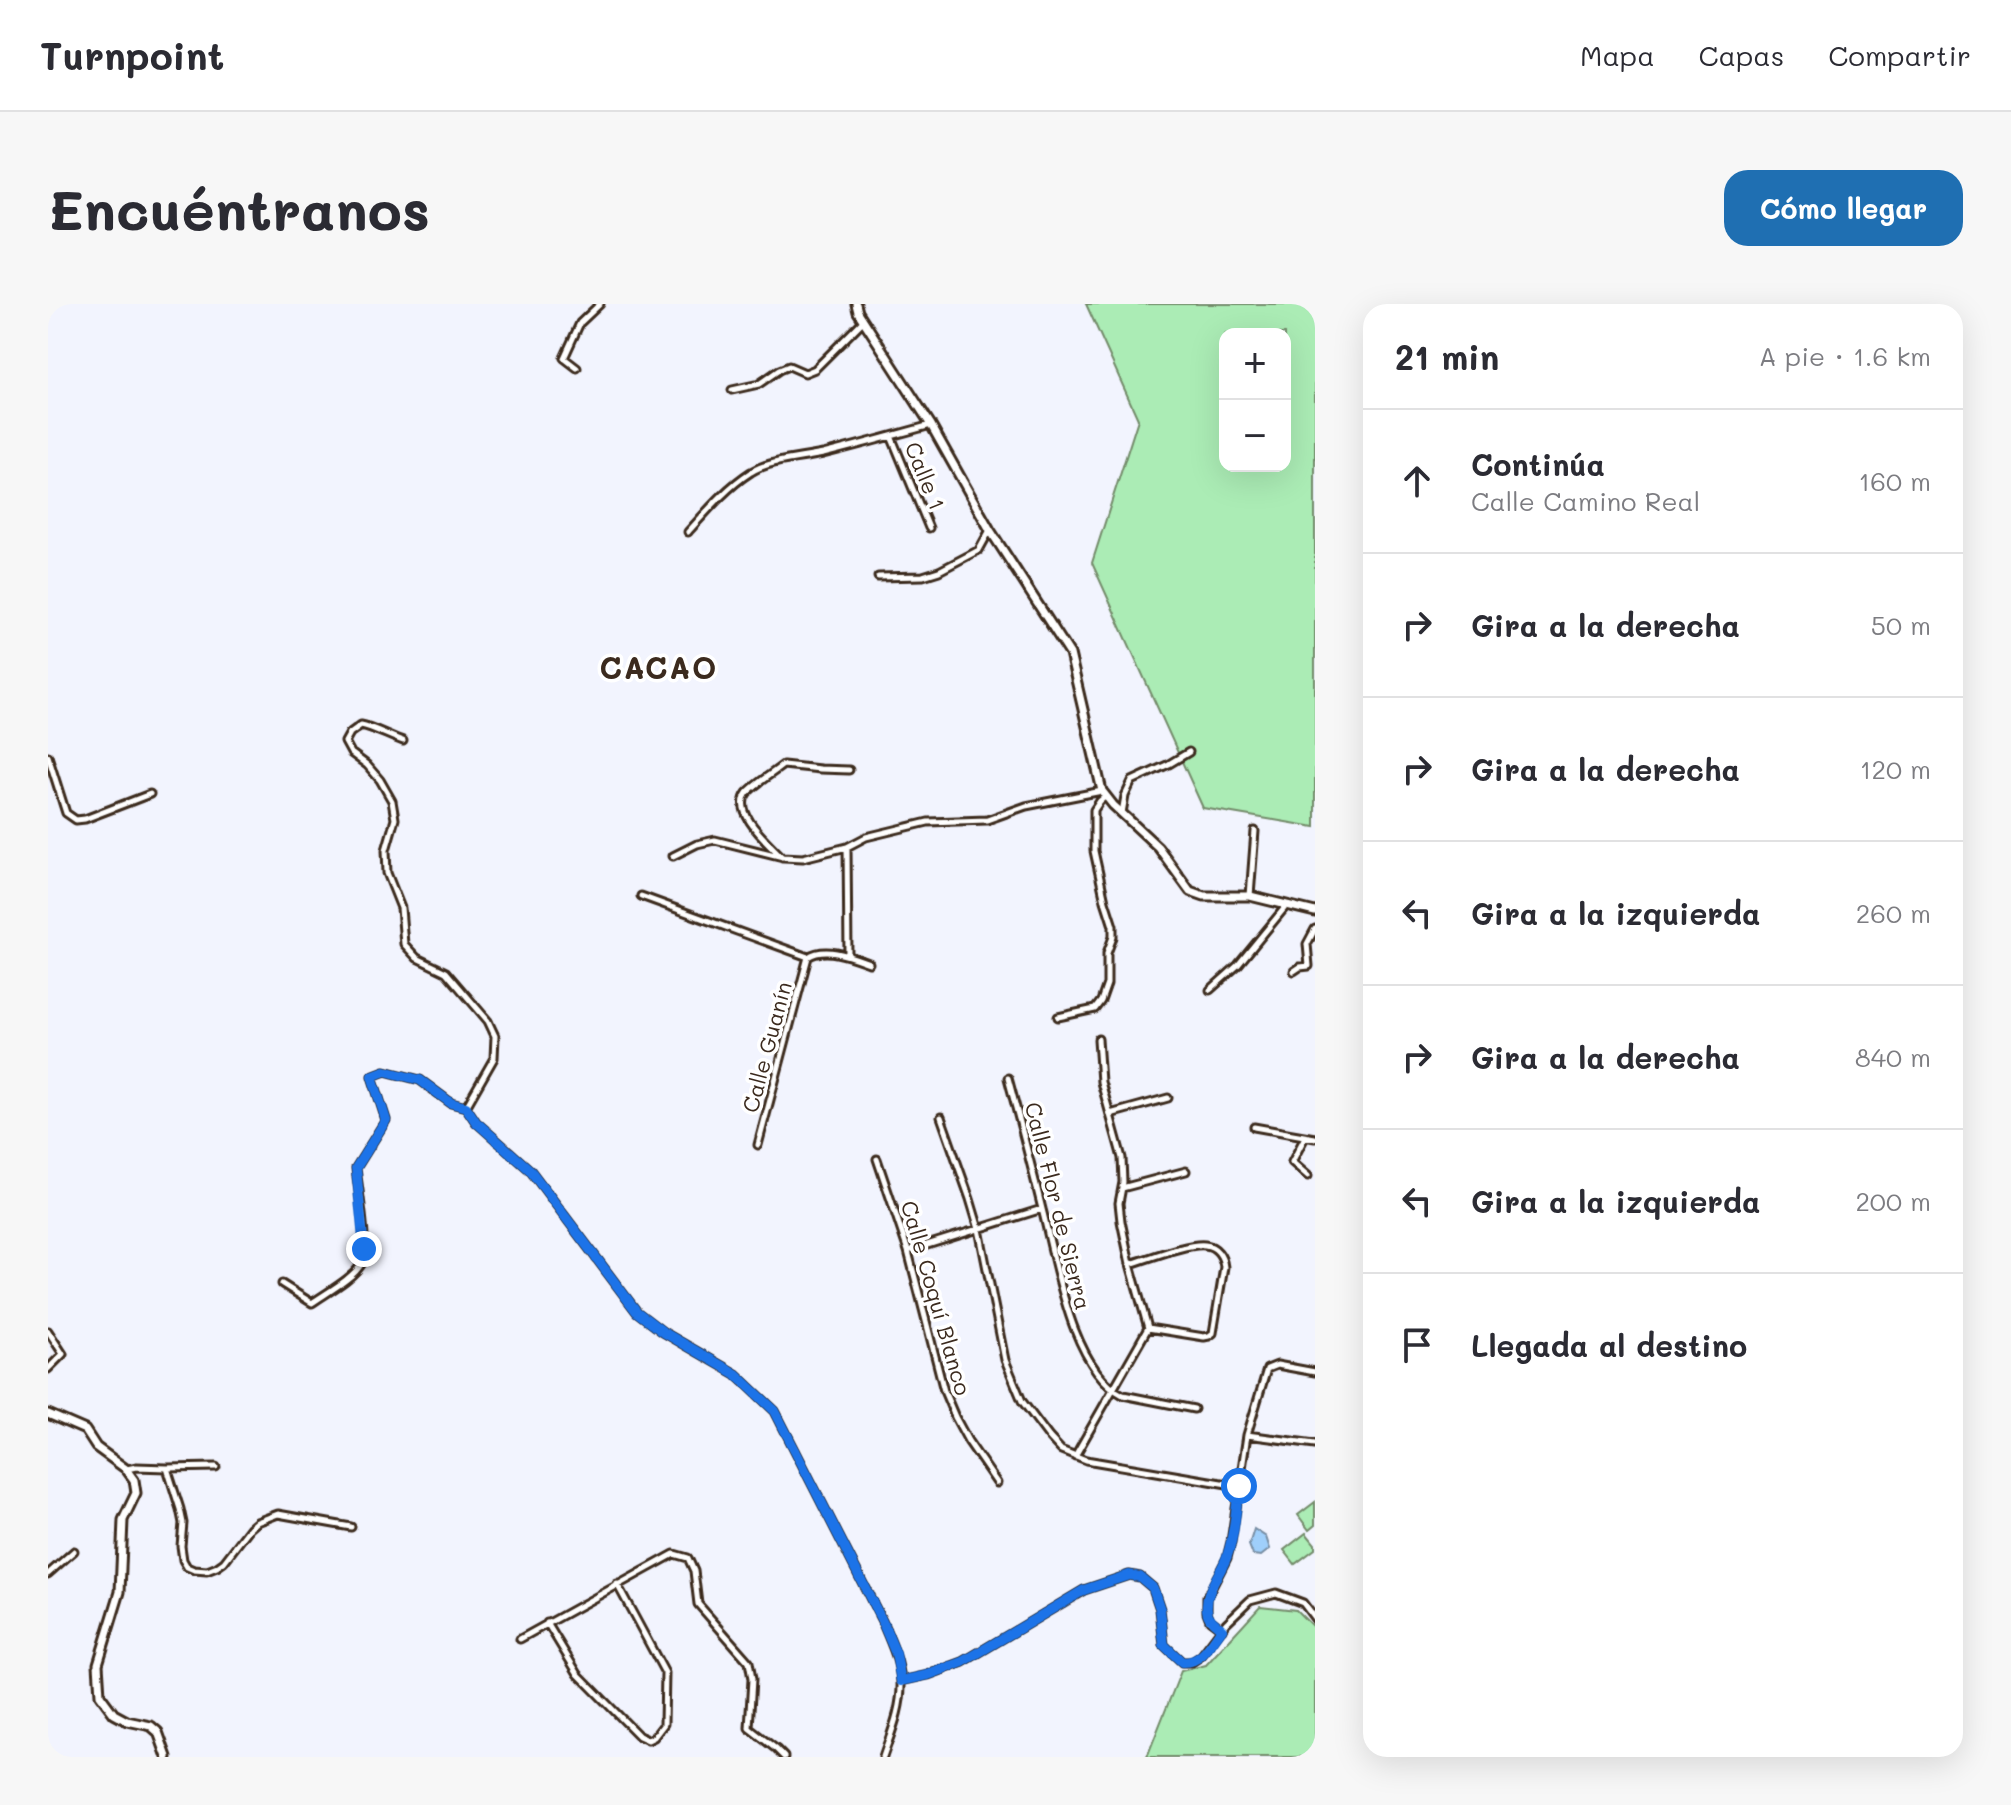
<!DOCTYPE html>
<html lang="es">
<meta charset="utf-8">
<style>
body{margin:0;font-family:Mali,sans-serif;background:#f7f7f7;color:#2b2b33}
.controls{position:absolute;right:24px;top:24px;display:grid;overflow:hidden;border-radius:16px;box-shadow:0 8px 32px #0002}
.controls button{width:72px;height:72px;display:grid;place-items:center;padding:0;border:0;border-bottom:2px solid #e1e1e2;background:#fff;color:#2b2b33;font:40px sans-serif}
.stop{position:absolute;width:24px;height:24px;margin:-18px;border:6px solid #1a73e8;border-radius:50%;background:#fff}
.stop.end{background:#1a73e8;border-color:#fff;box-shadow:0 2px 8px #0008}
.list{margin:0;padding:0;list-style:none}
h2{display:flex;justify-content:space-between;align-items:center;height:104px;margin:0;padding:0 32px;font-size:34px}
h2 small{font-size:26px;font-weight:400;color:#7c7c81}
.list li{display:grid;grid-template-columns:52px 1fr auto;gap:24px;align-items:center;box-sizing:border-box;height:144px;padding:0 32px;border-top:2px solid #e1e1e2}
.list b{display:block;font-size:30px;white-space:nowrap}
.list p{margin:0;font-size:26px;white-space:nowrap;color:#7c7c81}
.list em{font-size:26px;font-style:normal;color:#7c7c81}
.icon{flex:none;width:44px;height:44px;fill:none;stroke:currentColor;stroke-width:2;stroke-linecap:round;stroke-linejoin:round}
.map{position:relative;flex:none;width:1267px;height:1453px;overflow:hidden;border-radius:24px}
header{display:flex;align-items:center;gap:48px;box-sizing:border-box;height:112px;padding:0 40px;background:#fff;border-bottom:2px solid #e1e1e2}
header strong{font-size:38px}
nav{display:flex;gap:44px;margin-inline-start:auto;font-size:28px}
.intro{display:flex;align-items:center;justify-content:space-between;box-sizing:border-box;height:192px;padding:0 48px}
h1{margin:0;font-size:56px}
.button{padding:20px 36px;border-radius:24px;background:#1f6fb2;color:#fff;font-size:28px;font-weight:700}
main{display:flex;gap:48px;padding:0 48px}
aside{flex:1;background:#fff;border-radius:24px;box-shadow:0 8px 32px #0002}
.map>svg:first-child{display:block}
.green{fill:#abecb5;stroke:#738b6a;stroke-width:2;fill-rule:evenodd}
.water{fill:#9fcffb;stroke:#778da3;stroke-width:2}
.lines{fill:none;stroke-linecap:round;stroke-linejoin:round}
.street-casing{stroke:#3b2a1e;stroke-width:11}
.secondary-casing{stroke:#3b2a1e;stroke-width:13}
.street{stroke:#fff;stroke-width:5}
.secondary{stroke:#fff;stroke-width:7}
.route{stroke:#1a73e8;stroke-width:10}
.labels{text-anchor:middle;stroke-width:7;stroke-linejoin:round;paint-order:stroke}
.street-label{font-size:22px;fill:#3b2a1e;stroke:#fff}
.district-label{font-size:30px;font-weight:bold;letter-spacing:2px;fill:#3b2a1e;stroke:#fff}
</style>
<header>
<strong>Turnpoint</strong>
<nav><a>Mapa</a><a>Capas</a><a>Compartir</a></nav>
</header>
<div class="intro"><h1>Encuéntranos</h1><a class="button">Cómo llegar</a></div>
<main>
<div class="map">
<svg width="1267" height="1453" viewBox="0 0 1267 1453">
<rect width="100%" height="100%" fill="#f2f4fe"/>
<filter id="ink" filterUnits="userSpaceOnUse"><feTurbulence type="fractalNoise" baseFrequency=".0125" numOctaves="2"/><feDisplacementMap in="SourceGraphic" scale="16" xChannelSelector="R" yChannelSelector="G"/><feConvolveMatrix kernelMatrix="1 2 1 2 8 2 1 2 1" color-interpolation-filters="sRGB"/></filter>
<g filter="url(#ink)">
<!-- green -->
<path class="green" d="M1038,0H1267V523L1155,504L1044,259L1090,115ZM1177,30H1237V162H1177Z
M1267,1198V1221L1261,1226L1250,1211Z
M1258,1229L1267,1240V1245L1247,1260L1236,1246Z
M1212,1302L1248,1306L1267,1325V1453H1099L1133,1367L1158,1361Z"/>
<!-- water -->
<path class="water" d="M1206,1225L1218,1233L1222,1245L1213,1252L1205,1251L1201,1241Z"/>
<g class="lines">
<defs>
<path id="street" d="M529,64L516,54L532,19L552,0
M684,86L711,80L731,66L741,62L757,69L767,65L815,17
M843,132L881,224
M640,228C659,207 678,184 703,168C723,156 751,155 775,150C811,141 847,131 883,121
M830,273L875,272L891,267L931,246L942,226
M355,437C343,433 324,423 313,421L302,429L297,438L303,449L319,461L332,476L344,497L347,515L338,546L339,569L353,604L356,640L369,654L398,668L440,717L447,732L446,754L418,803
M0,452L18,509L28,516L37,515L102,490
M1074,509L1077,492L1084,477L1121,460L1141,448
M799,543L800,651
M625,552L649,540L667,536L735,553L755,554L799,543L818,533L880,518L939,516L978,502L1054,487
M734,553C721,539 684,509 699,489C707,480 725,469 735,461L772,465L801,466
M593,592L760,653C777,642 802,652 821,659
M1202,592L1207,527
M1246,667L1252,663L1261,662L1259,640L1267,625
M1162,686L1190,661L1239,601
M1010,713L1047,705L1053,697L1059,680V649L1065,633V622L1057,597L1046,547V506L1052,497L1058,492
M960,774C972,818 983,861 994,905C1008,958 1023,1064 1075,1091L1146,1105
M1062,810L1120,794
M893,813L922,895L931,925L957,1056L974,1097L1001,1133L1013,1146L1038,1156L1191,1182
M1206,823L1267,834
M1257,833L1244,858L1260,872
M710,841L760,653
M829,855L860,947L896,1087L907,1113L920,1137L949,1179
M1074,884L1138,867
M860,947L994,905
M1082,960C1100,955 1139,939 1157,941C1168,942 1175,952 1176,963L1165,1029L1161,1032L1156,1033L1100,1024
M234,980L264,999C278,989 306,974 314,959C321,944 310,883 308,864L338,816L324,772L337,767L372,776L403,799L418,803L428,818L482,866L589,1008L615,1028L688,1070L727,1107L834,1317C842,1336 852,1357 853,1378C854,1404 843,1429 835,1453
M0,1027L15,1050L0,1065
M1199,1131L1267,1140
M1027,1152L1100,1024L1082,960L1073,917L1071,899L1075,878L1074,854L1053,778L1050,735
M119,1164L168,1163
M79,1165L88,1163L119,1164L132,1205L135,1219L133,1242L135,1256L139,1263L146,1266L159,1267L169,1263L176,1258L202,1224L209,1218L230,1210L303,1223
M0,1270L26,1247
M499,1319L530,1370L591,1432L600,1436L606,1433L616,1420L617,1369L569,1280
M1174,1325L1162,1316L1159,1308V1293L1179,1254L1183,1238L1199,1131L1219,1065L1229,1061L1267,1068
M472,1335L626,1250L640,1254L646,1267L650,1300L701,1358L704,1375L701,1424L728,1445L736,1453
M853,1377L880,1371L915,1358L1036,1286L1081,1271L1092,1273L1105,1284L1112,1305L1116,1341L1134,1358H1144L1153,1352L1178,1319L1202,1296L1228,1289L1255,1299L1267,1315"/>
<path id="secondary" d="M808,0L810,8L883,121L942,226L1022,350L1054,487L1065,501L1110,543L1142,587L1156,592H1202L1267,608
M0,1110L37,1126L48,1143L78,1165L86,1176L88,1189L75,1216L72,1288L50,1360L52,1391L66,1410L79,1417L103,1422L110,1428L119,1453"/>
</defs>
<!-- street casing -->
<use href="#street" class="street-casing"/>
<!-- secondary casing -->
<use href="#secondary" class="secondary-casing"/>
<!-- street -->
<use href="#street" class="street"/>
<!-- secondary -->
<use href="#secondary" class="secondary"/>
</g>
</g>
<g class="lines" filter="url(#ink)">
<!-- route -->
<path class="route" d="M316,945L308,864L338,816L324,772L337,767L372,776L403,799L418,803L428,818L482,866L589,1008L615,1028L688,1070L727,1107L834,1317L848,1350L853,1377L880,1371L915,1358L1036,1286L1081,1271L1092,1273L1105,1284L1112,1305L1116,1341L1134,1358C1154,1359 1163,1340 1174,1325C1167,1319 1160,1315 1159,1306C1157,1285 1173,1270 1179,1252C1187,1230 1188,1205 1191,1182"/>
</g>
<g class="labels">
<!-- street labels -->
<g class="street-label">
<text transform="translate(877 172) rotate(68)" y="8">Calle 1</text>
<text transform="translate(719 743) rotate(-75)" y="8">Calle Guanín</text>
<text transform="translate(1010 902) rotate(76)" y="8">Calle Flor de Sierra</text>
<text transform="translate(888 994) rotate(74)" y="8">Calle Coquí Blanco</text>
</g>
<!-- district labels -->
<g class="district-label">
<text x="611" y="375">CACAO</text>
</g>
</g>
</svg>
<div class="controls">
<button>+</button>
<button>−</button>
</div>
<div class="stop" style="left:1191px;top:1182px"></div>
<div class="stop end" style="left:316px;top:945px"></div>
</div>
<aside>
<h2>21 min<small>A pie · 1.6 km</small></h2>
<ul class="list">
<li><svg class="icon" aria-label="ahead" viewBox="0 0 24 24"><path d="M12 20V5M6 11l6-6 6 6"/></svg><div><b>Continúa</b><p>Calle Camino Real</p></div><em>160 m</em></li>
<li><svg class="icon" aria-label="right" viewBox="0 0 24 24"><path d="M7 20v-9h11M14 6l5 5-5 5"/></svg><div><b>Gira a la derecha</b></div><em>50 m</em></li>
<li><svg class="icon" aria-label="right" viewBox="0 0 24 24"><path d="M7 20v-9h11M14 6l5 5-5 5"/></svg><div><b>Gira a la derecha</b></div><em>120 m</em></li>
<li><svg class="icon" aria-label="left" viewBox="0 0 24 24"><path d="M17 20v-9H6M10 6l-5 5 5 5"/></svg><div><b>Gira a la izquierda</b></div><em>260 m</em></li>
<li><svg class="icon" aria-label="right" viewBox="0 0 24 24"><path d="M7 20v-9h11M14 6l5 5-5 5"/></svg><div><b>Gira a la derecha</b></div><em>840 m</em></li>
<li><svg class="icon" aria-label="left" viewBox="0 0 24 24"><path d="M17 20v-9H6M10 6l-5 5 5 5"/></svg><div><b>Gira a la izquierda</b></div><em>200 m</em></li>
<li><svg class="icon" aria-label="arrive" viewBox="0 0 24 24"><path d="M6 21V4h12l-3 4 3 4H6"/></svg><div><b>Llegada al destino</b></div></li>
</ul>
</aside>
</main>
